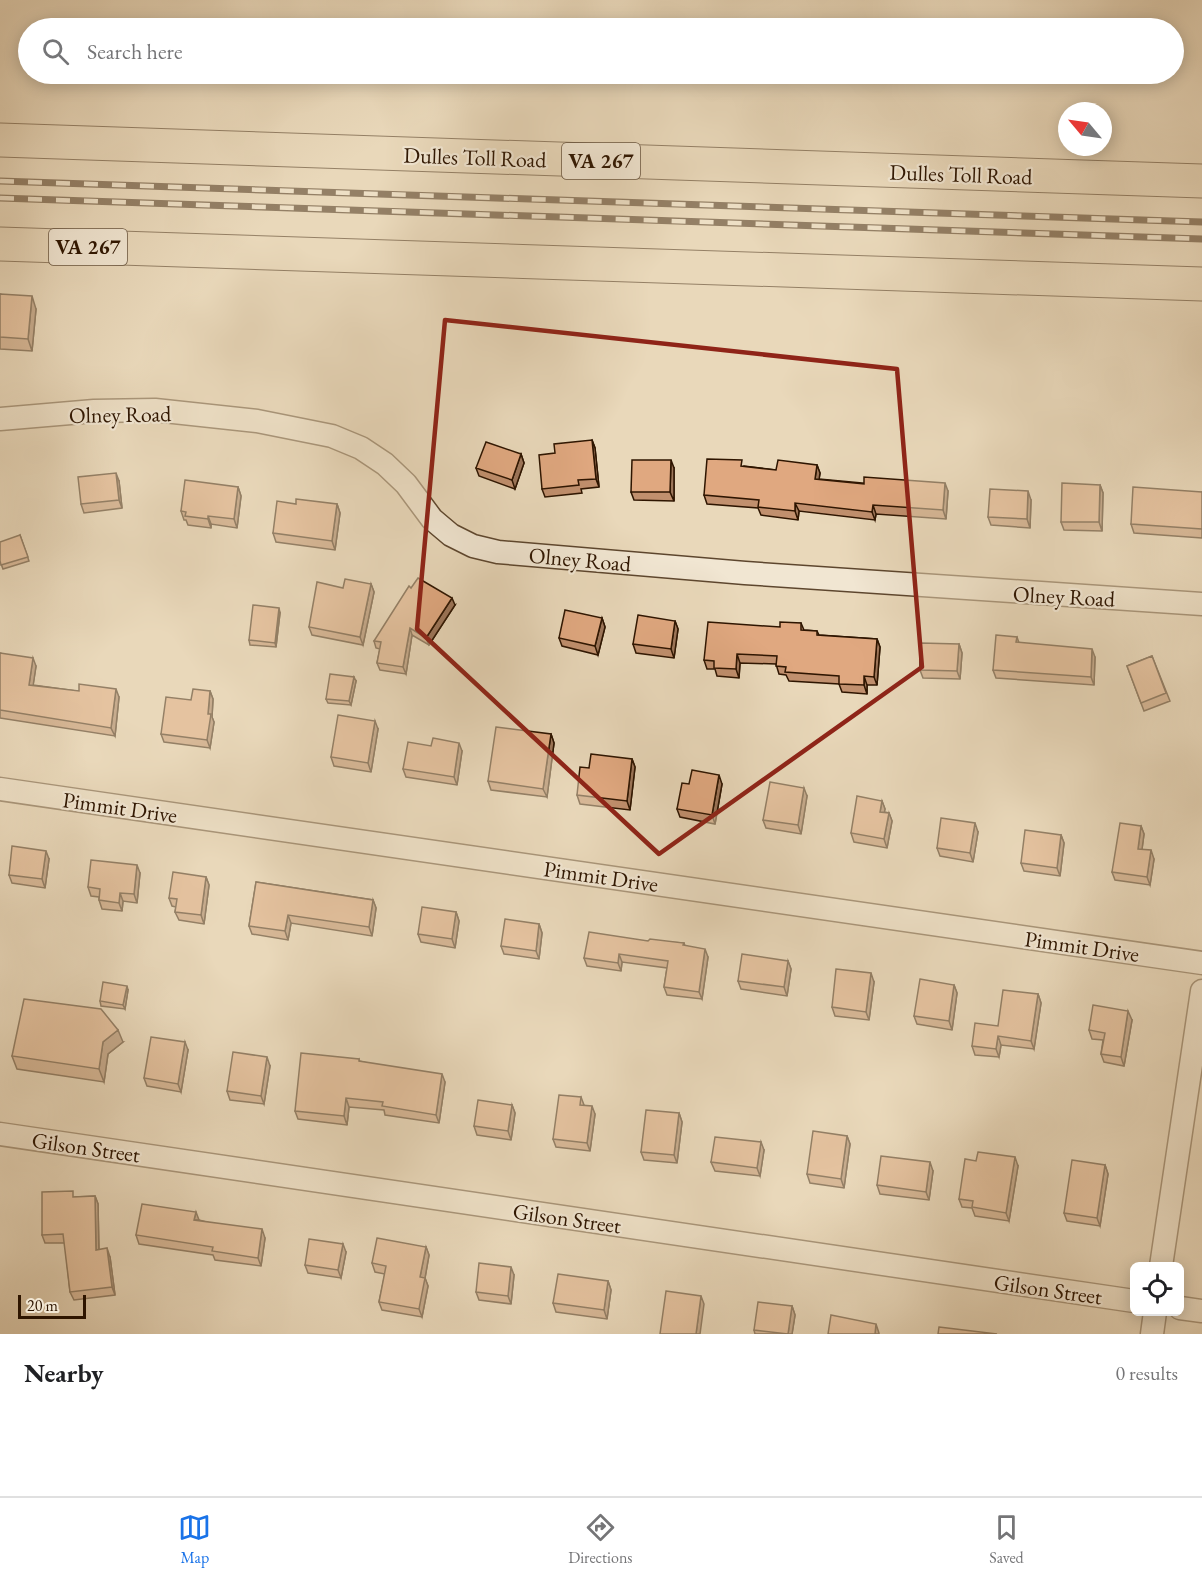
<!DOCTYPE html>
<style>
body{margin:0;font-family:"EB Garamond",serif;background:#f2f2f2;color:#202124}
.controls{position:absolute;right:18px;bottom:18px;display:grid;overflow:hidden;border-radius:9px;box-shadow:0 3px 15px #0003}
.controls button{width:54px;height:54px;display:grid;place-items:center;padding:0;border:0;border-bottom:2px solid #e0e0e0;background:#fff;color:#202124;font:30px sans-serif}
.compass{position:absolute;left:1058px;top:102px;width:54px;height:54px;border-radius:50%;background:#fff;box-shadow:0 3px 15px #0003;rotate:299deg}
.scale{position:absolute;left:18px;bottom:15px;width:68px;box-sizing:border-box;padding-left:6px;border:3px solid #2e1500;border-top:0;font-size:16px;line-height:21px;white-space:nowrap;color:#2e1500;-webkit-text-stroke:4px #f1e6d2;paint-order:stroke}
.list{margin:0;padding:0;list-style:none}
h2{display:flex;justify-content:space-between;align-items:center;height:78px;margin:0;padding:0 24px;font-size:26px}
h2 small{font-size:20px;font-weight:400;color:#757577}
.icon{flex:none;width:33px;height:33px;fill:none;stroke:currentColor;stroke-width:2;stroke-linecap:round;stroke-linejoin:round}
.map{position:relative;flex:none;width:1202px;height:1334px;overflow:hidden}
.search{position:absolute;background:#fff;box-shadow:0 3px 15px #0003;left:18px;right:18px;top:18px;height:66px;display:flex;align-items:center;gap:15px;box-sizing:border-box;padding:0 21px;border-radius:33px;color:#757577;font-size:22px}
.sheet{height:162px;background:#fff}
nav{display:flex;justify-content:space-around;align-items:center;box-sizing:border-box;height:84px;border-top:2px solid #e0e0e0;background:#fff;font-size:16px;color:#757577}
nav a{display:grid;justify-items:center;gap:3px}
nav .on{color:#1a73e8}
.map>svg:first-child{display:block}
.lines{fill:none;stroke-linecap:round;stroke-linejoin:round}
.street-casing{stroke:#5d462e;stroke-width:25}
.highway-casing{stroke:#2e1500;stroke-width:35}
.street{stroke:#f1e6d2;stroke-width:22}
.highway{stroke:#e9d8ba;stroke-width:33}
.rail-casing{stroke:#2e1500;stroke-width:7}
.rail{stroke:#f1e6d2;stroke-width:4.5;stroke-dasharray:14;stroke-linecap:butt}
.wall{fill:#c1906e;stroke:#2e1500;stroke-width:1.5}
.shaded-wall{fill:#9d765a;stroke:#2e1500;stroke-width:1.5}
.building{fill:#e0a880;stroke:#2e1500;stroke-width:1.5}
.marked{fill:none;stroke:#8f2418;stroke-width:4.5;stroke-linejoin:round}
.labels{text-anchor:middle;stroke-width:4.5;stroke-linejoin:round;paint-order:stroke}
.shield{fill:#f1e6d2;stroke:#68543f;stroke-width:1.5}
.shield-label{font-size:21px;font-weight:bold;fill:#2e1500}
.street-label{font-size:22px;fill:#2e1500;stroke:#f1e6d2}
</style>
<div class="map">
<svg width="1202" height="1334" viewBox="0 0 1202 1334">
<rect width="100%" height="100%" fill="#e9d8ba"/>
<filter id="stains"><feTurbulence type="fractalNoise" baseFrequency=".00333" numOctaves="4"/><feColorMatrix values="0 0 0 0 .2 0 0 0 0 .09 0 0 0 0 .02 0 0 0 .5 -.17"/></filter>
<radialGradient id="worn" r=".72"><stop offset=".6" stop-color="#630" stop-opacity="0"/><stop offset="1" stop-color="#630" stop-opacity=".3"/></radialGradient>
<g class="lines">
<defs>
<path id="street" d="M0,419L94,411L155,410L257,421L332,436L361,448L385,464L406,484L432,519L451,535L473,546L498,552L745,573L1202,604
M0,789L1202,963
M0,1134L1134,1301
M1161,1266L1202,991
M1180,1308L1202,1311
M1152,1334L1155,1312"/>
<path id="highway" d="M0,140L1202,181
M0,244L1202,284"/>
</defs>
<!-- street casing -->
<use href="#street" class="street-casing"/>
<!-- highway casing -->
<use href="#highway" class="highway-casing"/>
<!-- street -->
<use href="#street" class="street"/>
<!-- highway -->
<use href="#highway" class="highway"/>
<defs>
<path id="rail" d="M0,181L1202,222
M0,198L1202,239"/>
</defs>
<!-- rail casing -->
<use href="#rail" class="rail-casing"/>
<!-- rail -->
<use href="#rail" class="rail"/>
</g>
<!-- wall -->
<path class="wall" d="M0,294L36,309L32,351L0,349Z
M592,440L595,448L599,487L581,489L582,493L545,497L542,489Z
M521,454L524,463L515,489L479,476L476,468Z
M817,465L820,473L819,479L948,491L946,519L876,514L875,520L799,511L798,520L761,515L758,508L707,504L704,495L744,466L776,470Z
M674,468V501L634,500L631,492Z
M119,481L122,508L84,513L81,504Z
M1100,485L1103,493L1102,531L1064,530L1061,522Z
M238,487L241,496L237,528L211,524V528L188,525L186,520H184L181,511Z
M1202,492V538L1134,533L1131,524Z
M1031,500L1030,528L991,525L988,517Z
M296,504H337L340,513L335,550L276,542L273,533Z
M20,535L29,561L3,569L0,561Z
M371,584L374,592L363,645L312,635L309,627L343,588Z
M455,605L429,645L412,635L406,674L380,670L377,663L380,649L376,648L374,641Z
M280,613L276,647L250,645L249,640Z
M602,618L605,627L598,655L562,646L559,638Z
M675,621L678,629L674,658L636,653L633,644Z
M801,623L804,630L817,631L819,635L877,639L880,647L877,685H867V694L842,692L839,684L789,681L786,675L779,674L776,664L740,663L739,678L717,676L715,669H707L704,660L780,627Z
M1017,637L1019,643L1095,657L1094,685L996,678L993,670Z
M959,644L962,653L960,679L923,678L920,670Z
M0,653L36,666L33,685L119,697L115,736L0,718Z
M1152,656L1170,701L1144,711L1127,666Z
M356,681L351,705L328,703L326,699Z
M210,691L213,699L212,717L214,722L210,748L164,742L161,734L191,700Z
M378,729L371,772L334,766L331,757Z
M551,734L554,743L547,797L491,790L488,781Z
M462,751L457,785L406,777L403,769Z
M632,759L635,767L630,810L580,804L577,795L589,768Z
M689,784H722L715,824L680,817L677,809Z
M807,796L801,834L766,828L763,820Z
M882,801L885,809L884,812L889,813L892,821L887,848L854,842L851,833Z
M1141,826L1144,834L1142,849L1154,859L1150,885L1115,880L1112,872Z
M978,832L973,862L940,856L937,848Z
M1061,835L1064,843L1060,876L1024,871L1021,863Z
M49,859L45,888L12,883L9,875Z
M140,873L137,903L123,901L122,911L102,909L99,900V897L91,896L88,887Z
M206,877L209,885L204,924L179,920L175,912L176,907L172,906L169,898Z
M256,882L373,900L376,908L372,936L291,923L288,940L252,934L249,926Z
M456,912L459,921L455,948L421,942L418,934Z
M539,924L542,933L539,959L504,954L501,946Z
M648,941L684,943L685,946L708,957L702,999L667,995L664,987L667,968L622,962L621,971L587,966L584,958Z
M788,961L791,969L787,996L741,989L738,981Z
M874,982L869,1020L835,1016L832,1007Z
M954,985L957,993L952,1030L917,1024L914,1016Z
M128,990L125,1009L101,1006L100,1001Z
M1038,994L1041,1003L1034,1049L1001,1045L999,1057L975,1055L972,1046Z
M1132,1020L1124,1066L1104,1062L1101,1054L1103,1040L1092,1039L1089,1030Z
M123,1042L108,1054L104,1082L17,1069L12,1056Z
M188,1050L181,1092L147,1086L144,1078Z
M359,1059V1061L445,1082L439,1123L385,1115L384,1110L349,1107L347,1125L298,1119L295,1111Z
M270,1066L264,1104L230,1100L227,1091Z
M581,1097L584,1105L595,1114L590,1151L556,1147L553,1139Z
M512,1105L515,1113L511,1140L477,1135L474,1126Z
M679,1113L682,1122L677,1163L644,1160L641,1152Z
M847,1136L850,1144L844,1188L810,1183L807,1174Z
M764,1150L760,1176L715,1171L711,1162Z
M1105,1165L1108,1174L1100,1226L1067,1221L1064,1213Z
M1018,1166L1009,1221L975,1216L972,1208L962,1207L959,1199Z
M933,1171L929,1200L880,1194L877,1185Z
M95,1196L98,1204L99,1249L110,1257L115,1295L74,1300L70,1292L65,1243H45L42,1235L75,1197Z
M199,1220L265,1238L261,1266L215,1260L213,1255L139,1244L136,1235Z
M426,1247L429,1255L425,1278L428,1286L422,1317L382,1310L379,1302L385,1274L375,1272L372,1263Z
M346,1252L341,1278L308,1273L305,1265Z
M514,1275L511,1304L479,1300L476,1292Z
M608,1281L611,1290L607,1319L556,1312L553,1303Z
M792,1306L795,1315L792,1334H755L754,1330Z"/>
<!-- shaded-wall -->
<path class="shaded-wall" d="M32,296L36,309L32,351L28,339Z
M592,440L595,448L599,487L596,479Z
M521,454L524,463L515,489L512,480Z
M671,460L674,468V501L670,492Z
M817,465L820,473L818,487L815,479Z
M116,473L119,481L122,508L119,500Z
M945,483L948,491L946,519L943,510Z
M1100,485L1103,493L1102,531L1099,522Z
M238,487L241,496L237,528L234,519Z
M1028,491L1031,500L1030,528L1027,519Z
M795,503L799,511L798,520L795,511Z
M337,504L340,513L335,550L332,541Z
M873,505L876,514L875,520L872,512Z
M208,516L211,524V528L208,519Z
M371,584L374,592L363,645L360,637Z
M452,598L455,605L429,645L426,638Z
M279,608L280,613L276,647L275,643Z
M602,618L605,627L598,655L595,646Z
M675,621L678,629L674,658L671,649Z
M410,628L412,635L406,674L403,667Z
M877,639L880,647L877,685L874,677Z
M959,644L962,653L960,679L957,671Z
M1092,649L1095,657L1094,685L1091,677Z
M737,654L740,663L739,678L736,669Z
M33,658L36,666L32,693L29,685Z
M864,676L867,685V694L864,685Z
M354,677L356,681L351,705L349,701Z
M116,689L119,697L115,736L111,728Z
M210,691L213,699L212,717L214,722L210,748L207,740L208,714Z
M375,721L378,729L371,772L368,763Z
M551,734L554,743L547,797L543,789Z
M459,743L462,751L457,785L454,777Z
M632,759L635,767L630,810L627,801Z
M719,775L722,784L715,824L712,815Z
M804,788L807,796L801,834L798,825Z
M882,801L885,809L883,820L880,812Z
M889,813L892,821L887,848L884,839Z
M975,823L978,832L973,862L970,853Z
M1141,826L1144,834L1141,857L1138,849Z
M1061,835L1064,843L1060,876L1057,868Z
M1151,850L1154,859L1150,885L1147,877Z
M46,851L49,859L45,888L42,879Z
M137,865L140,873L137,903L134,894Z
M206,877L209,885L204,924L201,915Z
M120,893L123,901L122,911L119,903Z
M373,900L376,908L372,936L369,927Z
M456,912L459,921L455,948L452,939Z
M288,915L291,923L288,940L285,931Z
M539,924L542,933L539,959L536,951Z
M705,949L708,957L702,999L699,992Z
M619,954L622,962L621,971L618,963Z
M788,961L791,969L787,996L784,987Z
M871,973L874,982L869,1020L866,1012Z
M954,985L957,993L952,1030L949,1021Z
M127,986L128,990L125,1009L123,1005Z
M1038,994L1041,1003L1034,1049L1031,1041Z
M1128,1011L1132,1020L1124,1066L1121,1057Z
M118,1030L123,1042L108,1054L104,1082L99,1069L103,1042Z
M998,1036L1001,1045L999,1057L996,1049Z
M185,1042L188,1050L181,1092L178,1084Z
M267,1057L270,1066L264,1104L261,1096Z
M442,1074L445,1082L439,1123L436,1115Z
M346,1098L349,1107L347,1125L344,1116Z
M512,1105L515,1113L511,1140L508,1131Z
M592,1106L595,1114L590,1151L587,1143Z
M679,1113L682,1122L677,1163L674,1155Z
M847,1136L850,1144L844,1188L841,1179Z
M761,1142L764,1150L760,1176L757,1168Z
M1015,1157L1018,1166L1009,1221L1006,1213Z
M930,1162L933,1171L929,1200L926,1192Z
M1105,1165L1108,1174L1100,1226L1097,1218Z
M95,1196L98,1204L99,1258L96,1250Z
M196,1212L199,1220H194Z
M262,1229L265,1238L261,1266L258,1258Z
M343,1244L346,1252L341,1278L338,1270Z
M426,1247L429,1255L425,1278L428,1286L422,1317L419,1309L420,1277Z
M107,1248L110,1257L115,1295L112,1287Z
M511,1267L514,1275L511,1304L508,1296Z
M608,1281L611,1290L607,1319L604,1310Z
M701,1296L704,1304L700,1334H696Z
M792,1306L795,1315L792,1334H788Z
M876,1324L879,1333V1334H875Z"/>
<!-- building -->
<path class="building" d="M0,294L32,296L28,339L0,337Z
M592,440L596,479L578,480L579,485L542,489L539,455L555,453L554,444Z
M486,442L521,454L512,480L476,468Z
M707,459L742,460L741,466L776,470L778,460L817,465L815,479L864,484V477L945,483L943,510L873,505L872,512L795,503V511L758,507L759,500L704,495Z
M632,460H671L670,492H631Z
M116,473L119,500L81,504L78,477Z
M185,480L238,487L234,519L208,516V519L185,516L186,512L181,511Z
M1062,483L1100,485L1099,522H1061Z
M1133,487L1202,492V529L1131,524Z
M990,489L1028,491L1027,519L988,517Z
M296,499L337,504L332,541L273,533L277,501L296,504Z
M20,535L28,557L1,565L0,561V542Z
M418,578L452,598L426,638L410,628L403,667L377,663L381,642L374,641L409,586L411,588Z
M345,579L371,584L360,637L309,627L317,582L343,588Z
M253,605L279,608L275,643L249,640Z
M565,610L602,618L595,646L559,638Z
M638,615L675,621L671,649L633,644Z
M708,622L780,627V622L801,623V630L817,631V635L877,639L874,677L864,676V685L839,684V676L785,672L786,667L776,666L777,656L737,654L736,669L714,668V661L704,660Z
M996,635L1017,637L1016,642L1092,649L1091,677L993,670Z
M920,643L959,644L957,671L920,670Z
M0,653L33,658L29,685L79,691V684L116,689L111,728L0,710Z
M1152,656L1166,693L1141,703L1127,666Z
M330,674L354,677L349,701L326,699Z
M193,689L210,691L208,714H211L207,740L161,734L166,697L191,700Z
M338,715L375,721L368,763L331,757Z
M496,727L551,734L543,789L488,781Z
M433,738L459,743L454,777L403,769L408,742L431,746Z
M591,754L632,759L627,801L577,795L580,767L589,768Z
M692,770L719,775L712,815L677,809L682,783L689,784Z
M770,782L804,788L798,825L763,820Z
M857,796L882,801L880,812L889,813L884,839L851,833Z
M941,818L975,823L970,853L937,848Z
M1120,823L1141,826L1138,849L1151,850L1147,877L1112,872Z
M1025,830L1061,835L1057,868L1021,863Z
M12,846L46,851L42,879L9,875Z
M91,860L137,865L134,894L120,893L119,903L99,900L100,889L88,887Z
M173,872L206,877L201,915L175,912L177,899L169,898Z
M256,882L373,900L369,927L288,915L285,931L249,926Z
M422,907L456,912L452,939L418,934Z
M505,919L539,924L536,951L501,946Z
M589,932L648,941L650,939L684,943L683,945L705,949L699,992L664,987L668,961L619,954L618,963L584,958Z
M742,954L788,961L784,987L738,981Z
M836,969L871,973L866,1012L832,1007Z
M920,979L954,985L949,1021L914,1016Z
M103,982L127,986L123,1005L100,1001Z
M1003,990L1038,994L1031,1041L998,1036L996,1049L972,1046L975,1023L998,1026Z
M24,999L101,1009L118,1030L103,1042L99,1069L12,1056Z
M1093,1005L1128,1011L1121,1057L1101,1054L1105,1033L1089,1030Z
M151,1037L185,1042L178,1084L144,1078Z
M233,1052L267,1057L261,1096L227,1091Z
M301,1053L359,1059V1061L442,1074L436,1115L382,1106L383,1102L346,1098L344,1116L295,1111Z
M559,1095L581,1097L580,1105L592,1106L587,1143L553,1139Z
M478,1100L512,1105L508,1131L474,1126Z
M646,1110L679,1113L674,1155L641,1152Z
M813,1131L847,1136L841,1179L807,1174Z
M715,1137L761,1142L757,1168L711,1162Z
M978,1152L1015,1157L1006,1213L972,1207L973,1201L959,1199L965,1159L976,1161Z
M881,1156L930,1162L926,1192L877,1185Z
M1072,1160L1105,1165L1097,1218L1064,1213Z
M73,1191V1197L95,1196L96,1250L107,1248L112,1287L70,1292L63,1234L42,1235V1192Z
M142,1204L196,1212L194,1220L262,1229L258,1258L212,1251L213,1247L136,1235Z
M377,1238L426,1247L420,1277L425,1278L419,1309L379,1302L386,1266L372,1263Z
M309,1239L343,1244L338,1270L305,1265Z
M479,1263L511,1267L508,1296L476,1292Z
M558,1274L608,1281L604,1310L553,1303Z
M666,1291L701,1296L696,1334H660Z
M758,1302L792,1306L788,1334L754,1330Z
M831,1315L876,1324L875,1334H828Z
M939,1327L997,1334H938Z"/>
<!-- marked area -->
<path d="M0 0H1202V1334H0ZM445,320L897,369L922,667L659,854L417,629Z" fill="#e9d8ba" fill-opacity=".55" fill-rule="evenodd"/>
<path class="marked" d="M445,320L897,369L922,667L659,854L417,629Z"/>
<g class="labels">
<!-- shield labels -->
<g class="shield">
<rect x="562" y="143" width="78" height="36" rx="4.5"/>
<rect x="49" y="229" width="78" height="36" rx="4.5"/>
</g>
<g class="shield-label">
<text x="601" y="168">VA 267</text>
<text x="88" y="254">VA 267</text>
</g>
<!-- street labels -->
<g class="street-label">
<text transform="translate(475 157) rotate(2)" y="8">Dulles Toll Road</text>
<text transform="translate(961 174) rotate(2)" y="8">Dulles Toll Road</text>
<text transform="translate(120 414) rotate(-1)" y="8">Olney Road</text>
<text transform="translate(580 559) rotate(5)" y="8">Olney Road</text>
<text transform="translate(1064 596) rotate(3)" y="8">Olney Road</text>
<text transform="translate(120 807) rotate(8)" y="8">Pimmit Drive</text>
<text transform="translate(601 876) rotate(8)" y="8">Pimmit Drive</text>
<text transform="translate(1082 946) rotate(8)" y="8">Pimmit Drive</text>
<text transform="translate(86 1147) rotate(8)" y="8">Gilson Street</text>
<text transform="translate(567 1218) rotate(8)" y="8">Gilson Street</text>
<text transform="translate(1048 1289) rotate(8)" y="8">Gilson Street</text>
</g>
</g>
<rect width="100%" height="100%" filter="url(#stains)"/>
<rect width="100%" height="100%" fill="url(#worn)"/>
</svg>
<div class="controls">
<button><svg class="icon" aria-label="locate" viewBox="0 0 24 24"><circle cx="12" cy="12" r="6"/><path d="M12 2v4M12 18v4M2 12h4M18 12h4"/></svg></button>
</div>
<svg class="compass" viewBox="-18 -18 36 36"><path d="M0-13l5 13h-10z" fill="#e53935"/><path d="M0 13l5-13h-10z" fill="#757577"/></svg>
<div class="scale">20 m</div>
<div class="search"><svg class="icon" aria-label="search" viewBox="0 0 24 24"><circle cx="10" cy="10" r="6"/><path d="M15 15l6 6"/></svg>Search here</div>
</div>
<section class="sheet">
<h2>Nearby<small>0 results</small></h2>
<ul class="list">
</ul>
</section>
<nav>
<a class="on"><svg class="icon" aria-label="map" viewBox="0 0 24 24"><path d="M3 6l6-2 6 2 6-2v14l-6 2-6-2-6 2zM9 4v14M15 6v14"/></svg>Map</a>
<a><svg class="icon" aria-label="directions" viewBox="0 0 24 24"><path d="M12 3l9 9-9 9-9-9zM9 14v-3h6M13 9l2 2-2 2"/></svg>Directions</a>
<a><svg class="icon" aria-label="saved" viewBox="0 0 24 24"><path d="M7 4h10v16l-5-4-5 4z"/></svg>Saved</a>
</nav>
